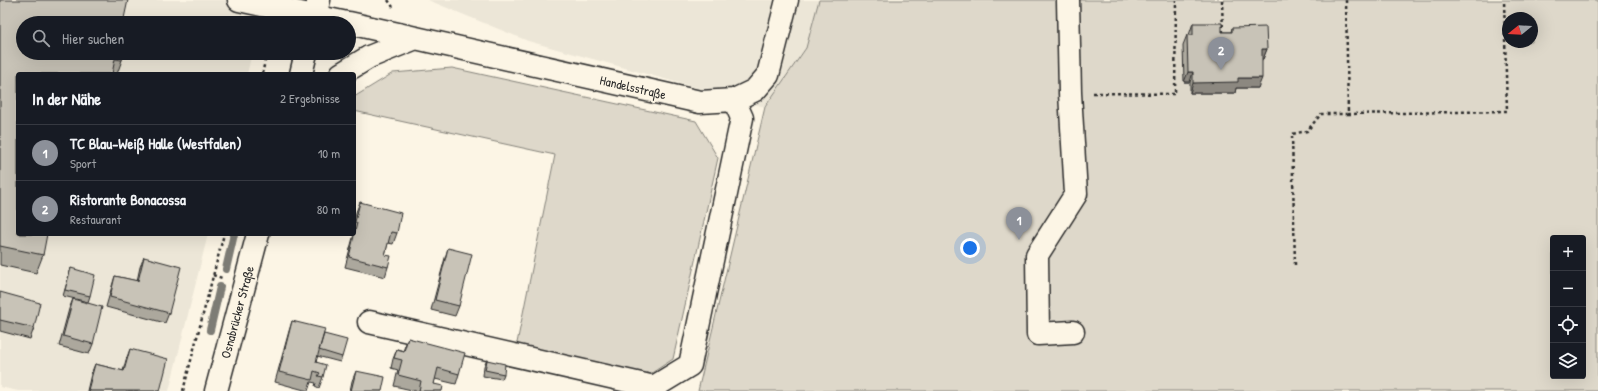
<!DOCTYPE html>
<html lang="de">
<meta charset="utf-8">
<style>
body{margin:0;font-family:"Patrick Hand",sans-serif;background:#242831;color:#f1f3f6}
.controls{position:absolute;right:12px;bottom:12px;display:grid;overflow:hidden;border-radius:4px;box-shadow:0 4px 16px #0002}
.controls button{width:36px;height:36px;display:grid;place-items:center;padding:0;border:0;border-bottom:1px solid #363941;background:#171b24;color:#f1f3f6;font:20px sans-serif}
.compass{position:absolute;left:1502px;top:12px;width:36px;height:36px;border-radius:50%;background:#171b24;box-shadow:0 4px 16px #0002;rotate:252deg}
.you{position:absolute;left:970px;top:248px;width:14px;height:14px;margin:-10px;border:3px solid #fff;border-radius:50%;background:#1a73e8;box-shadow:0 0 0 6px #1a73e833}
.badge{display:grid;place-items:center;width:26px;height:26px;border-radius:50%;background:#8c9099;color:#fff;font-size:13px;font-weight:700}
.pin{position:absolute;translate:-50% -33px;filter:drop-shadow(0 1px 2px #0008)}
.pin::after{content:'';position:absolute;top:21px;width:14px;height:12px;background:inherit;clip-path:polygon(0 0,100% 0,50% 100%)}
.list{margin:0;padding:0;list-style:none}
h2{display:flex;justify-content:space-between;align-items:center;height:52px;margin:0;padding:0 16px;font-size:17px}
h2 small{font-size:13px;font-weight:400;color:#9ea1a6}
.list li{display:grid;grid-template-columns:26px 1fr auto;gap:12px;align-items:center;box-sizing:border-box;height:56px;padding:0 16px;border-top:1px solid #363941}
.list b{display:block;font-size:15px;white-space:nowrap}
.list p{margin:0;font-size:13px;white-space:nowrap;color:#9ea1a6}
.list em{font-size:13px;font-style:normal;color:#9ea1a6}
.icon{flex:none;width:22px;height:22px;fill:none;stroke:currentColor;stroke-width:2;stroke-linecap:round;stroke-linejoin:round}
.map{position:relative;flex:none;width:1598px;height:391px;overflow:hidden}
.search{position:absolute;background:#171b24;box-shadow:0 4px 16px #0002;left:16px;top:16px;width:340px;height:44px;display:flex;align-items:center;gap:10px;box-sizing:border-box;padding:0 14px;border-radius:22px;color:#9ea1a6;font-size:15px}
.panel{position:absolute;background:#171b24;box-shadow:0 4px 16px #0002;left:16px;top:72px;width:340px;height:164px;border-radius:4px}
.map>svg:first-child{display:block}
.built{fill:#ece6d7}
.green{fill:#ded8ca;stroke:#84827a;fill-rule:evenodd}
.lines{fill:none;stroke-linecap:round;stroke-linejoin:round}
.stream{stroke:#7d7b74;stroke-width:8}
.minor-casing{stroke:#2b2b2b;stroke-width:25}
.major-casing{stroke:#2b2b2b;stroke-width:25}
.path{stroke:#2b2b2b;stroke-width:2.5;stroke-dasharray:3 3;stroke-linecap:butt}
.minor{stroke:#fcf5e5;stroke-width:22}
.major{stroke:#fcf5e5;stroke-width:22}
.wall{fill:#aca89d;stroke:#2b2b2b}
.shaded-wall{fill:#8c8880;stroke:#2b2b2b}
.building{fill:#c8c3b7;stroke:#2b2b2b}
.labels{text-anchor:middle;stroke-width:4;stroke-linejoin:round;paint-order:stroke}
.street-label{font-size:13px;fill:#2b2b2b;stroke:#fcf5e5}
</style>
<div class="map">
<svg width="1598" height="391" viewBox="0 0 1598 391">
<rect width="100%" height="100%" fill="#fcf5e5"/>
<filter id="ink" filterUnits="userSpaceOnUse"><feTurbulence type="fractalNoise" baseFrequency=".025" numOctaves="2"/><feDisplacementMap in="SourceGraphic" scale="8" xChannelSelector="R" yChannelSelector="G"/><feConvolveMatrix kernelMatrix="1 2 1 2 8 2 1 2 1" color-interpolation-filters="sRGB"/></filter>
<g filter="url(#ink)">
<!-- built -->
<path class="built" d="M0,0H266L260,23H23V53H252L247,74H18V234H208L169,391H18L0,387Z
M428,0H819L806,48L765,107L528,41Z"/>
<!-- green -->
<path class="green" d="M819,0H1598V391H698L765,107L806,48ZM1508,18H1532V42H1508ZM1553,238H1583V376H1553Z
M452,68L696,121L718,158L673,359L644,378L516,348L555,155L354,111V97L393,73Z"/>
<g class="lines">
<!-- stream -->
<path class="stream" d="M226,269L234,234
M210,330L220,287"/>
<defs>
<path id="minor" d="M239,0L347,23
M1068,0L1070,93L1076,194L1037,255L1038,334L1073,332
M349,23L700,102L734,100L755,90L768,75L787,0
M341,74L369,57L416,38
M369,322L654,387L690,365L742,118L734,100"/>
<path id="major" d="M313,23L319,0
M301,74L306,53
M216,391L258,234"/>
</defs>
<!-- minor casing -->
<use href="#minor" class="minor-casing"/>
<!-- major casing -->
<use href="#major" class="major-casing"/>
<!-- path -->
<path class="path" d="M388,0L393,7
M1222,0L1223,35
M1346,0L1348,114L1507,111L1504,0
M262,74L267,53
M1093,93L1175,94L1176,0
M1295,265L1292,134L1307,131L1321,114H1348
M213,275L222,278
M183,391L224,234"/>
<!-- minor -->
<use href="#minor" class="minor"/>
<!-- major -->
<use href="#major" class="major"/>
</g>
<!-- wall -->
<path class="wall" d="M0,0L23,23L123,53L122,60L117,74H18L43,255L36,273L0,265Z
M1193,23L1222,32H1231L1232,28L1267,49L1263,59H1262L1258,88H1236L1235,93H1190V82H1184L1183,45L1187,35H1189Z
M360,202L397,233L393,244L388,243L385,255L388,267L385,277L345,267L354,234V222L356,212Z
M448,248L459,306L455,316L431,310L445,258Z
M144,257L169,313L165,323L106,307L112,286L115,276L137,281L140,267Z
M71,268L90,296L88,302L63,296Z
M0,292L34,328L30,339L0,331Z
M73,299L93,344L89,354L59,346L69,309Z
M292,321L324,334L342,357L340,362L317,356L316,362L323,377L319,388L315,386L316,383L311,382L308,391L275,382L289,331Z
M408,338L459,374L456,384L435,379L434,384L442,391H416L394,386L398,370L391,368L393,359L397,349L403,351Z
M130,349L160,391H87L91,374L95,364L123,371L126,360Z
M487,360L504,374L502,379L483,376L484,366Z
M356,371L382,391H350L352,381Z"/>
<!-- shaded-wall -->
<path class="shaded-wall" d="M1262,49H1267L1263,59H1258Z
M1188,72H1193L1190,82H1184Z
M1238,78H1262L1258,88H1236L1235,93H1190L1193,83Z"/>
<!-- building -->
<path class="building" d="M0,0H128L123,23H23V53H123L122,60L115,59L112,74H18V234H47L43,255L0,246Z
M1193,23H1222V32H1232V28L1266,27L1267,49H1262V78H1238V82L1193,83V72H1188L1187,35H1193Z
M360,202L401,213L397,233L391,232L385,255L391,256L388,267L349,257L357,223L355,222Z
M448,248L472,254L459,306L435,300Z
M144,257L181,267L169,313L110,297L115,276L138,281Z
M71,268L95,275L90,296L65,290Z
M0,292L40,303L34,328L0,320Z
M73,299L102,307L93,344L63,336Z
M292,321L325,329L316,362L326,365L323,377L318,376L320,373L314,371L312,380L279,372Z
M324,334L347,340L342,357L319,350Z
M408,338L465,353L459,374L438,368L434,384L443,386L442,391H419L421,381L398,375L402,360L394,358L397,349L404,351Z
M130,349L168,359L160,391H91L88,390L95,364L124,371Z
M487,360L505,364L504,374L485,370Z
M356,371L385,377L382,391H351Z"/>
</g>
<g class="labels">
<!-- street labels -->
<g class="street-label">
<text transform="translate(633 87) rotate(13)" y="5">Handelsstraße</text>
<text transform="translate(237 312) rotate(-75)" y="5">Osnabrücker Straße</text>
</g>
</g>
</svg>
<div class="controls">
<button>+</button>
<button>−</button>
<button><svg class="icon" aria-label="locate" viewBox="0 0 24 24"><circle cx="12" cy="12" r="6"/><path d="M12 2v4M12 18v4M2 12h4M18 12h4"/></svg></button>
<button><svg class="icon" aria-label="layers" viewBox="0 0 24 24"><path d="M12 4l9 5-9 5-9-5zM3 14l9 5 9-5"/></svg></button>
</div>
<svg class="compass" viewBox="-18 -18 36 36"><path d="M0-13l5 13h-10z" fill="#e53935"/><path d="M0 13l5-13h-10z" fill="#9ea1a6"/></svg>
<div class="you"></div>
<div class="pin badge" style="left:1019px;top:240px">1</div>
<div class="pin badge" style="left:1221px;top:70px">2</div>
<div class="search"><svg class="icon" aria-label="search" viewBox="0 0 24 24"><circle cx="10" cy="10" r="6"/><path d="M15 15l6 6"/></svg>Hier suchen</div>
<section class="panel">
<h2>In der Nähe<small>2 Ergebnisse</small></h2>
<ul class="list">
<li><span class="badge">1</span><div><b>TC Blau-Weiß Halle (Westfalen)</b><p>Sport</p></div><em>10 m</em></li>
<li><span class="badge">2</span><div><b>Ristorante Bonacossa</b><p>Restaurant</p></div><em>80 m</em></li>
</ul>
</section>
</div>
